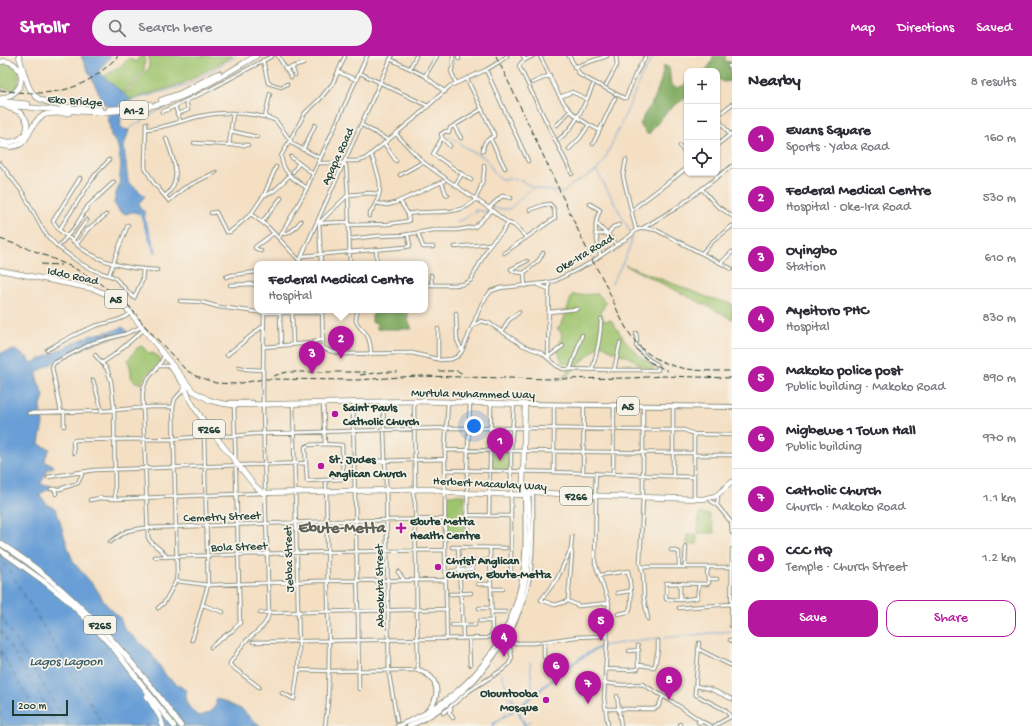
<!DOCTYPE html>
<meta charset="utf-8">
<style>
body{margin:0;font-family:"Gochi Hand",sans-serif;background:#f2f2f3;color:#2b2b33}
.controls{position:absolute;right:12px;top:12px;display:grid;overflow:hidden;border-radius:8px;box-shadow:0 1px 3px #0004}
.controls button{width:36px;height:36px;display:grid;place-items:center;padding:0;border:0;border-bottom:1px solid #e1e1e2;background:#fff;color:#2b2b33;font:20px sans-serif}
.scale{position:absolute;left:12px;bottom:10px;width:56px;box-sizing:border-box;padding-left:4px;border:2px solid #1f3d34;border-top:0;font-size:11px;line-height:14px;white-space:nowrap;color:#1f3d34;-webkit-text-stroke:3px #f7f3e8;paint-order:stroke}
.you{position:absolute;left:474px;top:370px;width:14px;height:14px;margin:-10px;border:3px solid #fff;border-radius:50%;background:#1a73e8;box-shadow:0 0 0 6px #1a73e833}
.badge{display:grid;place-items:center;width:26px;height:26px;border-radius:50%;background:#b5179e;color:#fff;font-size:13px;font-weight:700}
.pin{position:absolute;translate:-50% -33px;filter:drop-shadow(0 1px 2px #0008)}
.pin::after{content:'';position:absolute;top:21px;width:14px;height:12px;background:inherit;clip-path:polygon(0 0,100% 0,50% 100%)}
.popup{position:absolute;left:254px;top:205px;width:174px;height:52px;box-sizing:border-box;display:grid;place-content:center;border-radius:8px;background:#fff;filter:drop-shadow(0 1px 3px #0005);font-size:13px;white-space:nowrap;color:#7c7c81}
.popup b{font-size:15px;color:#2b2b33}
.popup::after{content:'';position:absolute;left:50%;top:100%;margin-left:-8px;border:8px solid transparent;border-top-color:#fff}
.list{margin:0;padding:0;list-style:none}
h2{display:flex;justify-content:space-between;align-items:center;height:52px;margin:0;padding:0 16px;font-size:17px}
h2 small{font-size:13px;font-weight:400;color:#7c7c81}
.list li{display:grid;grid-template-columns:26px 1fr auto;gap:12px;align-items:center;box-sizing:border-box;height:60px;padding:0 16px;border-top:1px solid #e1e1e2}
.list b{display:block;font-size:15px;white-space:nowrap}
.list p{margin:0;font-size:13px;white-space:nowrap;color:#7c7c81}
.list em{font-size:13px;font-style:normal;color:#7c7c81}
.actions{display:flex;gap:8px;padding:12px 16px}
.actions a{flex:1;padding:9px 0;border:1px solid #b5179e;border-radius:12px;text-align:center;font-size:14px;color:#b5179e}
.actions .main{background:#b5179e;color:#fff}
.icon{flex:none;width:22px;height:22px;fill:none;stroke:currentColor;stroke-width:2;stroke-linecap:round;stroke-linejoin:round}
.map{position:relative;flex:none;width:732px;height:670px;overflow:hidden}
header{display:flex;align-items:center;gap:24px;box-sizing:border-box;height:56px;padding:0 20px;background:#b5179e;color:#fff}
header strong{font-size:19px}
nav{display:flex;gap:22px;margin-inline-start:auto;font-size:14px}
.search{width:280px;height:36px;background:#f2f2f3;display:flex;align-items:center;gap:10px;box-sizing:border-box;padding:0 14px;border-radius:22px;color:#7c7c81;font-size:15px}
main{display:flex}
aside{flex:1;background:#fff}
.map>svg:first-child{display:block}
.green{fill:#9fc46e;stroke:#5f8051}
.forest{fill:#7faa61;stroke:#4f744a}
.water{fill:#699fd6;stroke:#446e85}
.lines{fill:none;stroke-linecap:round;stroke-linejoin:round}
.stream{stroke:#699fd6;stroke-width:1}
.canal{stroke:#699fd6;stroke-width:2}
.river{stroke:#699fd6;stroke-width:3.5}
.ferry{stroke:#355a65;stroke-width:1;stroke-dasharray:5 4;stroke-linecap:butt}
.minor-casing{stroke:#8a8e7c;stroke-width:4.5}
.major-casing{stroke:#8a8e7c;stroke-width:6}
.highway-casing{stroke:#8a8e7c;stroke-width:6}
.minor{stroke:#fff;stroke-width:2.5}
.major{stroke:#fff;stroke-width:4}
.highway{stroke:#fff;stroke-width:4.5}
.rail{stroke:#1f3d34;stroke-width:1;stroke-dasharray:6 3;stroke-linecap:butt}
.minor-bridge-casing{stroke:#8a8e7c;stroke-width:4.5;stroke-linecap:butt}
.minor-bridge{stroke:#fff;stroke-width:2.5}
.poi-dot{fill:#b5179e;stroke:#f7f3e8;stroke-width:1.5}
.labels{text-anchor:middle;stroke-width:3.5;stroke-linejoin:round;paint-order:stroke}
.shield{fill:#f7f3e8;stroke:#60746a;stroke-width:1}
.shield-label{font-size:11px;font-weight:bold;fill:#1f3d34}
.street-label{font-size:12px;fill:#1f3d34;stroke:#f7f3e8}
.poi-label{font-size:12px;font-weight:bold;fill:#1f3d34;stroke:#f7f3e8;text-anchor:start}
.water-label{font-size:13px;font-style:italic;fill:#355a65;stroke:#f7f3e8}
.district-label{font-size:16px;font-weight:bold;fill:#5e6057;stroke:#f7f3e8}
</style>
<header>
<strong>Strollr</strong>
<div class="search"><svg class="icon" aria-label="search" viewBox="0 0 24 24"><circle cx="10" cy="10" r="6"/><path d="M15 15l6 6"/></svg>Search here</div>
<nav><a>Map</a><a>Directions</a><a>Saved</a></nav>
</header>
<main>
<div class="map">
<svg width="732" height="670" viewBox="0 0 732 670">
<rect width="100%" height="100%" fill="#f7f3e8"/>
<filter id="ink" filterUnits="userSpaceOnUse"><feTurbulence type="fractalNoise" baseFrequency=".025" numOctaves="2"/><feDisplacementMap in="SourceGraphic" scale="8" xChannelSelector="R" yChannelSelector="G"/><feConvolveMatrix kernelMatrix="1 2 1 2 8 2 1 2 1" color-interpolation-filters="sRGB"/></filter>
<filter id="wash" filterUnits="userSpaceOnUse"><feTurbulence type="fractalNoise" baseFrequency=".012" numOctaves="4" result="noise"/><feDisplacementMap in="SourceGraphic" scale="16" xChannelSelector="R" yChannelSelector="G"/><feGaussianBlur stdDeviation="0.9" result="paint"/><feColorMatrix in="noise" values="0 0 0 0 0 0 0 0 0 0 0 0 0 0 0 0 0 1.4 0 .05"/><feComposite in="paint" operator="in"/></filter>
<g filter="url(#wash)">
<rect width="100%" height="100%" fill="#f4dfc3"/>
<!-- green -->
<path class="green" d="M140,0H145L144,15L125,35L120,36L103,21L122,9L129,2L136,6Z
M149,0H233L182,28L129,44L121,39L129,34L149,12Z
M3,6L12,8L19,17V24L15,34L0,31V8Z
M625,209L707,241L732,248V264L723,258Z
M598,238L606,246L601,256L604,265L611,264C624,284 634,297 654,311L653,313L650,315L646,311L640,310C633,301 625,301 615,296C610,294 606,291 601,288L562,324L571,309L562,306L558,295L562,278L557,272L562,268L572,239Z
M142,290L149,298L152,297L158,300L161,304L159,308L145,321L141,328L134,325L131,321V315L128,304L137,292Z
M492,396H509L510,415L491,414Z
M447,439H465L464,481L446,480Z
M699,458H710C710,466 714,468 714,477H698Z
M687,478L697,479V488H687Z"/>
<!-- forest -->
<path class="forest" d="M713,0H724L726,1L724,5L731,6L730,16L732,17V25L723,26L717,22V15H705L712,6Z
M664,9L669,12L671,29L677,32L687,28V41L668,54L648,79L640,69L644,59L655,42L658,32L661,24Z
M376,254H408V264L412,273H377V267L372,266V260Z"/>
<!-- water -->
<path class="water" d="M81,0H111L104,8L98,16L131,44L123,46L119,49L121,66L120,69L123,73L129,74L124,90L128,126L145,140L139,147L141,154L144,155L145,164C141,158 134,153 127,158L120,156L114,147L116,137L119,130L121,109L118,90L111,80L108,60L109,49L104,48Z
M123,271L128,277L85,290L70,297L37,316V323L44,340L40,352L43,367L39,387L40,389L50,393L46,400L45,405L47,407L52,408L54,411L48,413L44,422L41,426L42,429H50L52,432L41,437L40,440L47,448L56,453L69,495L74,507L95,531L105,547L120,562L124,572L150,596L167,621L187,635C182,646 190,652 198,660C206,659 211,656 216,649V642L243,654L248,660L261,670H0V297L15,294L28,302L32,307L89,280L115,274Z"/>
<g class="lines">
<!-- stream -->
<path class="stream" d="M129,45L186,29L237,0
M129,74L132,71L161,53L202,34L264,0
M449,80L469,94L485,102L496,119L501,123H517L535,132L563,137L570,130L596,115L604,105L631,46L641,21L654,0
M597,115L631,177
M457,165L465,163L470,158L475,157V154L487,156L488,153C493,152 504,153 510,153L527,136L534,132
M612,227C618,215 632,193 632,180
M603,590L640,584L732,575
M491,605L500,614
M530,606L533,640
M501,617L506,630L512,655
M524,669L531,665"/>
<!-- canal -->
<path class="canal" d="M512,641L516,653
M518,654L525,670
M492,670C497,664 509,657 516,653L518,654L520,650C547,630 572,603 603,590"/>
<!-- river -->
<path class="river" d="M141,157L155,195"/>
<!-- ferry -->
<path class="ferry" d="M0,499L104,670
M0,559L69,670
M0,574L58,670
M0,594L44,670"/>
</g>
</g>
<g filter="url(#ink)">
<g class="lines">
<defs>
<path id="minor" d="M278,0L291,21
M453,0V11L451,15L456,27
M458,0L459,3
M523,0L525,4L533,0
M540,0C558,35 560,56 599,74
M569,0L580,19L624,42H626L635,19L646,0
M390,3L425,20L445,36
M263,4L268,27L281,31L287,28
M525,4L521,7L519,10L572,118
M729,10L732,11
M292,11L295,19
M574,11L607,0
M410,12L416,0
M285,13L303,8
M486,14L528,105
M338,16L357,24
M360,17L428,50
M425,20L437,0
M467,23L494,78V80C487,84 483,86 483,95
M532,27L550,19
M606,29L617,9L616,0
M587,43L593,29
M162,56L175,50
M177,58L188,54L186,45
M717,60L732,48
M265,61L270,38
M717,61L730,79
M180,65L175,50L209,34L272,0
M146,67L145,112L153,126L169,145L184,132L216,116
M362,69L388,84
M557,69L570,55
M454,70L461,82
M147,73C164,72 180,65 197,61C216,56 236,56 255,59C262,61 270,61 276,65L293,88L320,102
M231,75L257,81
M396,78L423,106L445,122
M442,82L450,90
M490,82L505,112
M559,83C573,73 579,59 587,43L572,36L560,41
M194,87L229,89L233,57
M384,87L396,105
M593,88L615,42
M229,89H248
M717,89L732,77
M680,90L687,100
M569,93L580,82L589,69
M303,94L315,69
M291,101L313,118
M626,104L623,120L636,174
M345,105H358L365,103L415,62L450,30L486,14L499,6L507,0
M0,107L23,137L43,174L50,183L58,191L83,209L98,216L114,221L134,242L142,225L143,214
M318,107H344L346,110L348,139L350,208
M293,116L299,107
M400,119L423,106
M446,123L489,152L508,167L514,169L526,181
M471,124L433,98L442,82L441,78L446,75L449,76L450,72L482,53
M442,127L446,138L448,139
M455,129L462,118
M307,132C293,123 283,117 281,100L305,57L320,43L333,27L345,0
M702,133L716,149L732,160
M264,139C275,138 282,126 290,119
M165,140C184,125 173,102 166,82
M376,147L387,149L395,147L444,125
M590,148L600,154C592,172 597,180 600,199
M489,152L502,140L511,142
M632,155L637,150L687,112
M211,157L216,156L226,176H230L251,158L264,139L276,111
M251,158L267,170L300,205
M408,158C429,153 454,161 472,147C476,144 478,137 480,133C483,125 485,118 484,109
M106,159L88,173L77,188L59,174L95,119L109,104
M369,160C372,153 377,147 379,139C383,127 375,110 371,98
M319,165L321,208
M262,166L281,142
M320,166L348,139L369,137L379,138
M596,166C601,173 610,180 616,188
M320,167L348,166
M348,169L388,168L409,165L408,158L400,145
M645,172L656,174L732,213
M59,174L53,165L80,122
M282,177L286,178L293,174L301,165
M418,177L423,191H433
M595,178H608L613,171L619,169
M279,182L304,138L367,0
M349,183L377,180L403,179L434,174H457L475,171L492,154
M72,185L87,164
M77,189C99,207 129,213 157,214
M58,191L75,171L88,150L114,126
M455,191L489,188
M376,193L377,208
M261,195L255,192V191L274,177
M504,197L555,162L554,153L550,148L543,149L530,154
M702,197L712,186L732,170
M302,200L406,191L410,190L408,179
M527,205L511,213L515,216L524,217L539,204L543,197
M721,207L732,196
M298,208L392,0
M524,217L525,230
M109,219L119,191L128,169
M431,219L432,229
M226,221L232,219L257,216
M230,229L253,228L257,231
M425,229H455L464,228L471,224L490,188L502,176L508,167
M539,229L549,233
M180,245L201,246L219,251L264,257H322
M292,254L293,288
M322,254L323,291
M358,254C352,269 360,269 367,279C370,285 371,292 371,298
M549,256L577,253
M456,257L457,284L462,295
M280,258L281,288
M474,269L481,265L489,267L522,289L542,297L557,310L563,313L614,314H658V309L648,303L636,290L637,283L636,277
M502,276L508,265L519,256
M312,287L316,285L323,283
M263,291L312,287L330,295L343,298L412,297L441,304L452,303L458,300L462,295L482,247L491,235L500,232L545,227L555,225L590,207L630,180L636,174L643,172L678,151L732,110
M47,294C62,285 79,276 95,270C107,266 118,266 128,259
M95,299L107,313L111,325L114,351L115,443
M227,299L263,270
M548,301L549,227
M548,301L563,290
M163,302C159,312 151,317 146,326C141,333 143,344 143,352L148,481L150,485L165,498L166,501
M438,303V273
M102,307L114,299L142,275
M159,310H170
M239,311L246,313L263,314
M570,314L582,279
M592,314C597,297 601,280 601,263
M614,314L620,287
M263,316L264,254
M93,324L102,355
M230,346H253
M354,346L353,364L358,555L359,633
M383,346L386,428L389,618L397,665
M323,347L325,388
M643,350V441L640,507L643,518L644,543L648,563
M61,356L52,311L54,307L92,287L125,278L139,272
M64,356V370
M29,357L102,355L150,351H173
M446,372H524L643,374H684L694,378L732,379
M325,388L342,389L343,423L307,425L305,391L309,389Z
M445,394L694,397
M74,397L73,386L75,384L173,383L204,380H235L253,378L446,372
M694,399H732
M342,406L446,403
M446,414L554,416L694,421
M554,416V348
M583,417L584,349
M613,418L614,349
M673,420V350
M48,421L95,414L306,407
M51,433H60L78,427L83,416
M55,433L56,438
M533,439C533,466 534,493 530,520C526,543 516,565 506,587L509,588L520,587H534L576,581L605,580L607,579
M595,439L596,417
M596,441L595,507L609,547L604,642L608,670
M694,443V378
M90,444L100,442L115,443L263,437
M711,445L717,449L731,466L732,477
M717,449L718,442
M467,459L511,460
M489,459L491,348
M145,472L339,465L445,463
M468,476L467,415L470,347
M572,481L571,493L557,523L541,544L555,549L568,545L579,550L609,547
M110,486L127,475L143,472
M452,491L506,492
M458,491L461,547L462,549L463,583
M671,494L679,496V510
M155,501L327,496L445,494
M685,510L686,490
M641,511H732
M451,515L472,513L474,505L490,504
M398,516L404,524
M511,516V394L514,348
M600,519L628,515C630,524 634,550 628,556L618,558
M709,523H717
M176,525L208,529L317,525L446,524
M680,527V544
M478,528H491
M699,528L697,542L680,544L666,543V527L707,528L709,527L707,518L708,511
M491,533H503
M617,537L630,535
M450,538L471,537
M568,545L572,498L571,493
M203,549L223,556
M158,552L164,547L176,525L177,516L173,351L175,343L185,332
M479,552H491
M679,552L731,548
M492,556H505
M260,557L447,553
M479,565H492
M452,569H475
M731,570L732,493
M447,583L445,494V394L448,346
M469,583L470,609
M192,584L208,529L204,380L205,368
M730,584L732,585
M253,586L487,582L491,580L492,576L490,492
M699,587L695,636L696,639L725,654L731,661
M211,591L227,578L232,575L240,567L234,349
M698,593L732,610
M629,595L639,594
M544,601V586
M639,609L654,611L655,609L658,594V585
M605,613L630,614L638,613V590
M298,614L329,615L418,614L415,447L413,437L415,434V426L414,345
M604,627L623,629L642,628L673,646L700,664
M696,630L710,633L732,643
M259,631L230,609V607C235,600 240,593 245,586C254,577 267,571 269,557L264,398L263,349
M282,637L294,643L298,614L299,593L293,348
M617,640L621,670
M450,652L451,653L449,656L453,662
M606,653H654L658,651L663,640
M443,657L469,635L502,614L509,608L512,601L509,588
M701,665L700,664L698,666L700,667L701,665L711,670
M325,670L328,647L329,596L326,424
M680,670V668
M714,670L732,660"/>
<path id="major" d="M525,348L732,351
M418,614C439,620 442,641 427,655
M398,670C467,643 515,585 524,511C527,486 525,462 525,437
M409,670C431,661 451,646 469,629C524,574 535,512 528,436"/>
<path id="highway" d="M19,0C32,43 28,43 73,52
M0,6C22,0 34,36 0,43
M161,44L181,37L219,17
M0,45L28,48
M0,49C64,53 119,66 181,41C207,30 232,14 256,0
M72,52L100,53
M109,53L126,52L150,48
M0,84C21,93 38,69 19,56C15,54 11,53 7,51
M0,89C33,98 25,68 44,59C52,56 61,58 69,57
M0,214L94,233L111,240L129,255L193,335L209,344L220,347L233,349L414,345L525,348L523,430L525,435L571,439L703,443L716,440L732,426
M171,311L184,329L191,346L205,367L254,429L263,437L432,433L452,437L530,439
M0,487C74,534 130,600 181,670
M0,494L42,524L67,544L87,564L115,594L174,670
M147,640L160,661L163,670"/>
</defs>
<!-- minor casing -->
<use href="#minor" class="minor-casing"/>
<!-- major casing -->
<use href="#major" class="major-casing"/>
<!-- highway casing -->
<use href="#highway" class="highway-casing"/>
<!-- minor -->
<use href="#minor" class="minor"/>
<!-- major -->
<use href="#major" class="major"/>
<!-- highway -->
<use href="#highway" class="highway"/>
<!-- rail -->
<path class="rail" d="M496,0C529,68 560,136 592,204C596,211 600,218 604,225C616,249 624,278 645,295C672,316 700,315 732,315
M0,34C49,41 82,38 118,0
M0,183L30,193L72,211L95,224L121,243L130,251L145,270L186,314L196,320L216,327L236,328L264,323L357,324L417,320L553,323L632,322L663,320L732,322
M41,208L61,209
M636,293L650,306L668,315
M438,315H457L464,318
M360,319L383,316H398
M273,320L287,316H366"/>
<defs>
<path id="minor-bridge" d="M263,346V316"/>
</defs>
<!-- minor-bridge casing -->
<use href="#minor-bridge" class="minor-bridge-casing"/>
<!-- minor-bridge -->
<use href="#minor-bridge" class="minor-bridge"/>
</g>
</g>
<!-- markers -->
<g class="poi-dot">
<circle cx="335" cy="358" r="4"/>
<circle cx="321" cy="410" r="4"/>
<path d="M399 466h4v4h4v4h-4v4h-4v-4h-4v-4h4z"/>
<circle cx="438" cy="511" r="4"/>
<circle cx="546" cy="644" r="4"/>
</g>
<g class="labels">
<!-- shield labels -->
<g class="shield">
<rect x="120" y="45" width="28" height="18" rx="3"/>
<rect x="105" y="234" width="22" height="18" rx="3"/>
<rect x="617" y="341" width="22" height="18" rx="3"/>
<rect x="193" y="364" width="32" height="18" rx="3"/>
<rect x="560" y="431" width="32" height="18" rx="3"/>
<rect x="84" y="560" width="32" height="18" rx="3"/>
</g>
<g class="shield-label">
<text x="134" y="58">A1-2</text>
<text x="116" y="247">A5</text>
<text x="628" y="354">A5</text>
<text x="209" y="377">F266</text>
<text x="576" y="444">F266</text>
<text x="100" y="573">F265</text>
</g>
<!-- street labels -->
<g class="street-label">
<text transform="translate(75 44) rotate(4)" y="4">Eko Bridge</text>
<text transform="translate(337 100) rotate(-65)" y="4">Apapa Road</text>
<text transform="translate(584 197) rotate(-31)" y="4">Oke-Ira Road</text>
<text transform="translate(73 219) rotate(12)" y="4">Iddo Road</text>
<text transform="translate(473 337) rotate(1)" y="4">Murtula Muhammed Way</text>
<text transform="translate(490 427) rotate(3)" y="4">Herbert Macaulay Way</text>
<text transform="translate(222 460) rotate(-2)" y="4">Cemetry Street</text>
<text transform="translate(239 490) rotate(-2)" y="4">Bola Street</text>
<text transform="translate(288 503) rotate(-92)" y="4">Jebba Street</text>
<text transform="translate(379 530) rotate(-91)" y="4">Abeokuta Street</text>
</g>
<!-- poi labels -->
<g class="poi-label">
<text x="343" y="355">Saint Pauls<tspan x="343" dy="14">Catholic Church</tspan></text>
<text x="329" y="407">St. Judes<tspan x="329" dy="14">Anglican Church</tspan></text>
<text x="410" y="469">Ebute Metta<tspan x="410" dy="14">Health Centre</tspan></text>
<text x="446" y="508">Christ Anglican<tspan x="446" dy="14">Church, Ebute-Metta</tspan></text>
<text x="538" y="641" text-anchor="end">Olountooba<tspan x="538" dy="14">Mosque</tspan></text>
</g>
<!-- water labels -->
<g class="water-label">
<text x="66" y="609">Lagos Lagoon</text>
</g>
<!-- district labels -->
<g class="district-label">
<text x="342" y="476">Ebute-Metta</text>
</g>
</g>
</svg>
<div class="controls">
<button>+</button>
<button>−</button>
<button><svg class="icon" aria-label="locate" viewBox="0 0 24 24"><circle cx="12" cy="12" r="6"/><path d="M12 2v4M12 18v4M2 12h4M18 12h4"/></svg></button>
</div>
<div class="scale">200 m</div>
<div class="you"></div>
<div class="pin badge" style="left:500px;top:405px">1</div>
<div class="pin badge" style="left:341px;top:303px">2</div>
<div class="popup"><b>Federal Medical Centre</b>Hospital</div>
<div class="pin badge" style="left:312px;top:318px">3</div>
<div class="pin badge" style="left:504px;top:601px">4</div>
<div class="pin badge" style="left:601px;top:585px">5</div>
<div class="pin badge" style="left:556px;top:630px">6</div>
<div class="pin badge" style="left:588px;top:648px">7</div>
<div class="pin badge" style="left:669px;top:644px">8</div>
</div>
<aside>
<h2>Nearby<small>8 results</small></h2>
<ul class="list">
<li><span class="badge">1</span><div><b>Evans Square</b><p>Sports · Yaba Road</p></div><em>160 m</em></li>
<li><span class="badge">2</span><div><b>Federal Medical Centre</b><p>Hospital · Oke-Ira Road</p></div><em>530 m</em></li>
<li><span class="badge">3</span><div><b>Oyingbo</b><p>Station</p></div><em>610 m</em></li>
<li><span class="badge">4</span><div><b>Ayeitoro PHC</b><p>Hospital</p></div><em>830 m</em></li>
<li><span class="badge">5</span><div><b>Makoko police post</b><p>Public building · Makoko Road</p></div><em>890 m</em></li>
<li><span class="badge">6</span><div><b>Migbewe 1 Town Hall</b><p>Public building</p></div><em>970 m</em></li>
<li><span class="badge">7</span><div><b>Catholic Church</b><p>Church · Makoko Road</p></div><em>1.1 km</em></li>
<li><span class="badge">8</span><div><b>CCC HQ</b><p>Temple · Church Street</p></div><em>1.2 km</em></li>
</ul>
<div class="actions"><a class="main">Save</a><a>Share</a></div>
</aside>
</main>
